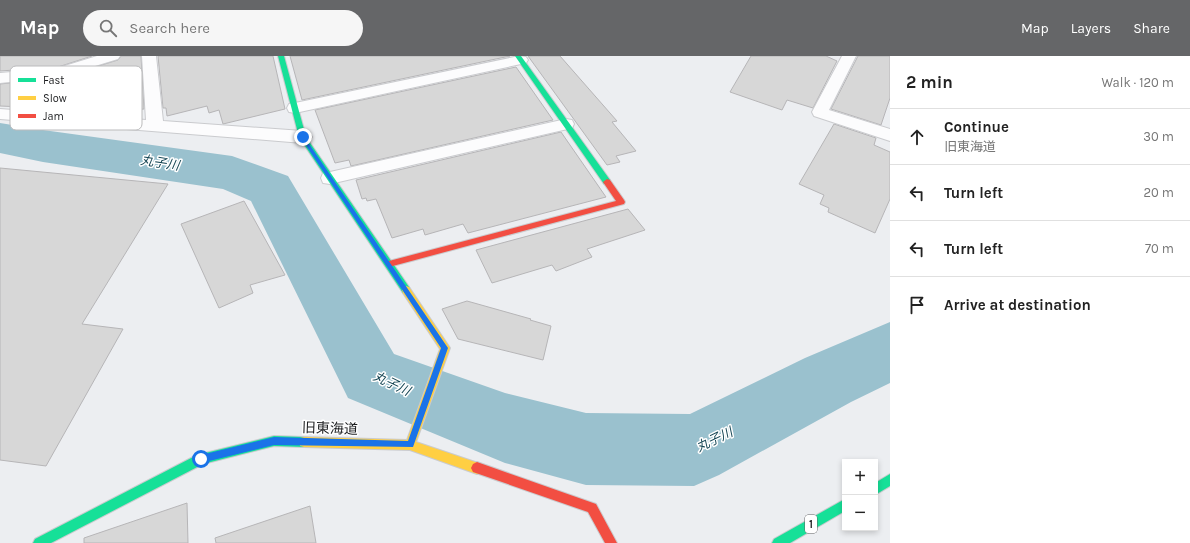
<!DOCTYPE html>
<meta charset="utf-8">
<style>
body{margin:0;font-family:Karla,"Noto Sans JP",sans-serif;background:#f6f6f6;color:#222}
.controls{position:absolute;right:12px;bottom:12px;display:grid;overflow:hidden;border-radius:0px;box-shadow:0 2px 6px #0003}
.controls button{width:36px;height:36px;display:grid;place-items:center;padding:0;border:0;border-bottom:1px solid #e0e0e0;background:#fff;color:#222;font:20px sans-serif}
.stop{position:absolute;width:12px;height:12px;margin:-9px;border:3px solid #1a73e8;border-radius:50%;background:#fff}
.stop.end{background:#1a73e8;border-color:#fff;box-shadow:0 1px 4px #0008}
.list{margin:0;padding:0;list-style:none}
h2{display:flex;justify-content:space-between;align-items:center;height:52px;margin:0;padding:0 16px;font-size:17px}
h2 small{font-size:13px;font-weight:400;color:#767676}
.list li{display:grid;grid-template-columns:26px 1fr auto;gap:12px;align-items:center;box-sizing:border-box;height:56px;padding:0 16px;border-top:1px solid #e0e0e0}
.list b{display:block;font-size:15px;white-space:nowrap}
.list p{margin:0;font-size:13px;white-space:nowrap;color:#767676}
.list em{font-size:13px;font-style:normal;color:#767676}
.icon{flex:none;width:22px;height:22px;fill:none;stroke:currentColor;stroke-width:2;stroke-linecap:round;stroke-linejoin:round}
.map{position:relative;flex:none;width:890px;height:487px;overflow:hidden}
header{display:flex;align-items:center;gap:24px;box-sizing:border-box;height:56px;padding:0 20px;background:#656668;color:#fff}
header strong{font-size:19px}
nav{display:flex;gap:22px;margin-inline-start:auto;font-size:14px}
.search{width:280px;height:36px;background:#f6f6f6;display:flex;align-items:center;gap:10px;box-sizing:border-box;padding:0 14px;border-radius:22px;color:#767676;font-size:15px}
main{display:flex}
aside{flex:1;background:#fff}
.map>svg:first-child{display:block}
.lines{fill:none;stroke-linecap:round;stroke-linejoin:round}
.river{fill:#9ac1ce;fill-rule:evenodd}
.building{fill:#d7d7d7;stroke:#b6b5b7}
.street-casing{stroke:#cacbce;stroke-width:2}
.fast-casing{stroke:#cacbce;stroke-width:2}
.slow-casing{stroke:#cacbce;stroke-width:2}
.jam-casing{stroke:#cacbce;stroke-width:2}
.street{fill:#fcfcfd;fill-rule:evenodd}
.fast{fill:#16e098;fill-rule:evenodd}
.slow{fill:#ffcf43;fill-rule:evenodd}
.jam{fill:#f24e42;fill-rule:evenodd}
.route{fill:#1a73e8}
.labels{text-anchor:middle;stroke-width:3;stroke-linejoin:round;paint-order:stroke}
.shield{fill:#fff;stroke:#606162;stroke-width:1}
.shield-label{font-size:11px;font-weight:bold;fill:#1c1d1f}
.water-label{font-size:13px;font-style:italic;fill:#174755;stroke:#fff}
.near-street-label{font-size:14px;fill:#1c1d1f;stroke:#fff}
.key{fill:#fff;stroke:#bbbbbc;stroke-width:1}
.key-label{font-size:11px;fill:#1c1d1f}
</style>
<header>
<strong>Map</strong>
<div class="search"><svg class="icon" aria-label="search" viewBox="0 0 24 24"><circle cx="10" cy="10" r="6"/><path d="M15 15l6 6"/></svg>Search here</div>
<nav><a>Map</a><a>Layers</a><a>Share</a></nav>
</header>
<main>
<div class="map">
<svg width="890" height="487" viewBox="0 0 890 487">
<rect width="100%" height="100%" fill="#eceef1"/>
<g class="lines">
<!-- river -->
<path class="river" d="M0,67L43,74L232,100L288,120L394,298L505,337L586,357L690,358L805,302L890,266V327L851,346L719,419L694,430L586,429L505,407L348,342L251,145L223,133L43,106L0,97Z"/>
</g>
<!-- building -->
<path class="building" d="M0,0H92L58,11L0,15Z
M121,0H141L144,53L94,57L95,54L0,50V28L59,22L118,4Z
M158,0H273L285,53L223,68L219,54L209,57L207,50L167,60L166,52H163Z
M290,0H510L302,44Z
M528,0H560L617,65L612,66L636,95L616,100L620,106L607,109Z
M751,0H826L837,5L813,52L787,44L782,54L730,36Z
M858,0H890V42L881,69L831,53Z
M516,11L553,64L351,110L349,104L335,107L315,54Z
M834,68L876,82L874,89L890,96V143L875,177L828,156L829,152L820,148L824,139L799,128Z
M561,76L606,141L468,177L463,168L425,179L423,173L392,182L376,143L367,145L366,142L362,143L356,124Z
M0,112L168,128L82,268L123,273L46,410L0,404Z
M244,145L285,219L250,229L253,237L219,252L181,168Z
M628,153L645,174L587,193L592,201L556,215L552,209L492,227L476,194Z
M467,245L531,263L530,264L551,270L543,304L458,283L442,253Z
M187,447L188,487H84V482Z
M310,450L316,487H216L215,482Z"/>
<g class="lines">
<defs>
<path id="street" d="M97,0H120L118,3L59,21L0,27V17L58,12Z
M142,0H156L163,65L303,75L309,77L312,81L309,85L303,87L0,63V53L146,64Z
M519,0L526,1L528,4L526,7L521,8L295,57L289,56L287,52L289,48L295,47Z
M842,0H856L829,54L890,73V85L814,60L812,56Z
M566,63L572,64L574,68L572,72L330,128L323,127L321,122L323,117L330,116Z"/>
<path id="fast" d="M278,0H284L306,81L409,231L410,234L409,237H403L299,81Z
M515,0H521L610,124V128H604Z
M274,380L304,381L308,382L309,386L308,390L304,391L274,390L203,408L51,487H33L35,483L197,399Z
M890,418V430L875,439V427Z
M845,443V455L790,487H772L774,483Z"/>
<path id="slow" d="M406,230L409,231L450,292L416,386L481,408L483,412L481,416L477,418L410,394L304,391L300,390L299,386L300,382L304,381L407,384L440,293L403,237L402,234L403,231Z"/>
<path id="jam" d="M607,123L610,124L624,144L625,146L624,148L389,211L385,208L389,205L616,145L603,126Z
M477,406L596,448L617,487H605L588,456L473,416L471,412L473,408Z"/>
</defs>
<!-- street casing -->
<use href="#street" class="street-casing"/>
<!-- fast casing -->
<use href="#fast" class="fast-casing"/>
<!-- slow casing -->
<use href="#slow" class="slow-casing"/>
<!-- jam casing -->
<use href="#jam" class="jam-casing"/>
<!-- street -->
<use href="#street" class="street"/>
<!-- fast -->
<use href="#fast" class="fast"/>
<!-- slow -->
<use href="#slow" class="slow"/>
<!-- jam -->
<use href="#jam" class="jam"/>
</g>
<!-- route -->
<path class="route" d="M303,79L448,292L413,391L274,389L201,407L197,403L201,399L274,381L408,385L441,292L301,82Z"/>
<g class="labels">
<!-- shield labels -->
<rect class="shield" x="805" y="459" width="12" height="18" rx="3"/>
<g class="shield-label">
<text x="811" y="472">1</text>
</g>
<!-- water labels -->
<g class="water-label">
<text transform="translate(160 106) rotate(9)" y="5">丸子川</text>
<text transform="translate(392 327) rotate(25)" y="5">丸子川</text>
<text transform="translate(714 383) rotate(-26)" y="5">丸子川</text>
</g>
<!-- near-street labels -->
<g class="near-street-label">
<text transform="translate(330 372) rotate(2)" y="5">旧東海道</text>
</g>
</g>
<!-- legend -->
<rect x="10" y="10" width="132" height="64" rx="6" class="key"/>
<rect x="18" y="22" width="18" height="4" fill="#16e098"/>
<rect x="18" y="40" width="18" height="4" fill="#ffcf43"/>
<rect x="18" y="58" width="18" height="4" fill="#f24e42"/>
<g class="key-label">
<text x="43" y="28">Fast</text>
<text x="43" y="46">Slow</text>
<text x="43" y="64">Jam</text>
</g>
</svg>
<div class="controls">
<button>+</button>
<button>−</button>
</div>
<div class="stop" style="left:201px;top:403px"></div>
<div class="stop end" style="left:303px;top:81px"></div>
</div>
<aside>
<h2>2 min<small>Walk · 120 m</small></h2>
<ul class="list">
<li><svg class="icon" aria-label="ahead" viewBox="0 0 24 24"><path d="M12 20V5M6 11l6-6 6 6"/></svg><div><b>Continue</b><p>旧東海道</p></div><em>30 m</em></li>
<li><svg class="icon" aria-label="left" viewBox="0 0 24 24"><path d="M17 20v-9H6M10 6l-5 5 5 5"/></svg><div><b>Turn left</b></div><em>20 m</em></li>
<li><svg class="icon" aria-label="left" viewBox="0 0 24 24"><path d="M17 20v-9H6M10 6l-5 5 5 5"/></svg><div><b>Turn left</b></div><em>70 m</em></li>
<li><svg class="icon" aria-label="arrive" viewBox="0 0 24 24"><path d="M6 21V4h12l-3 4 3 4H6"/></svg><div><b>Arrive at destination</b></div></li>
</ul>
</aside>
</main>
